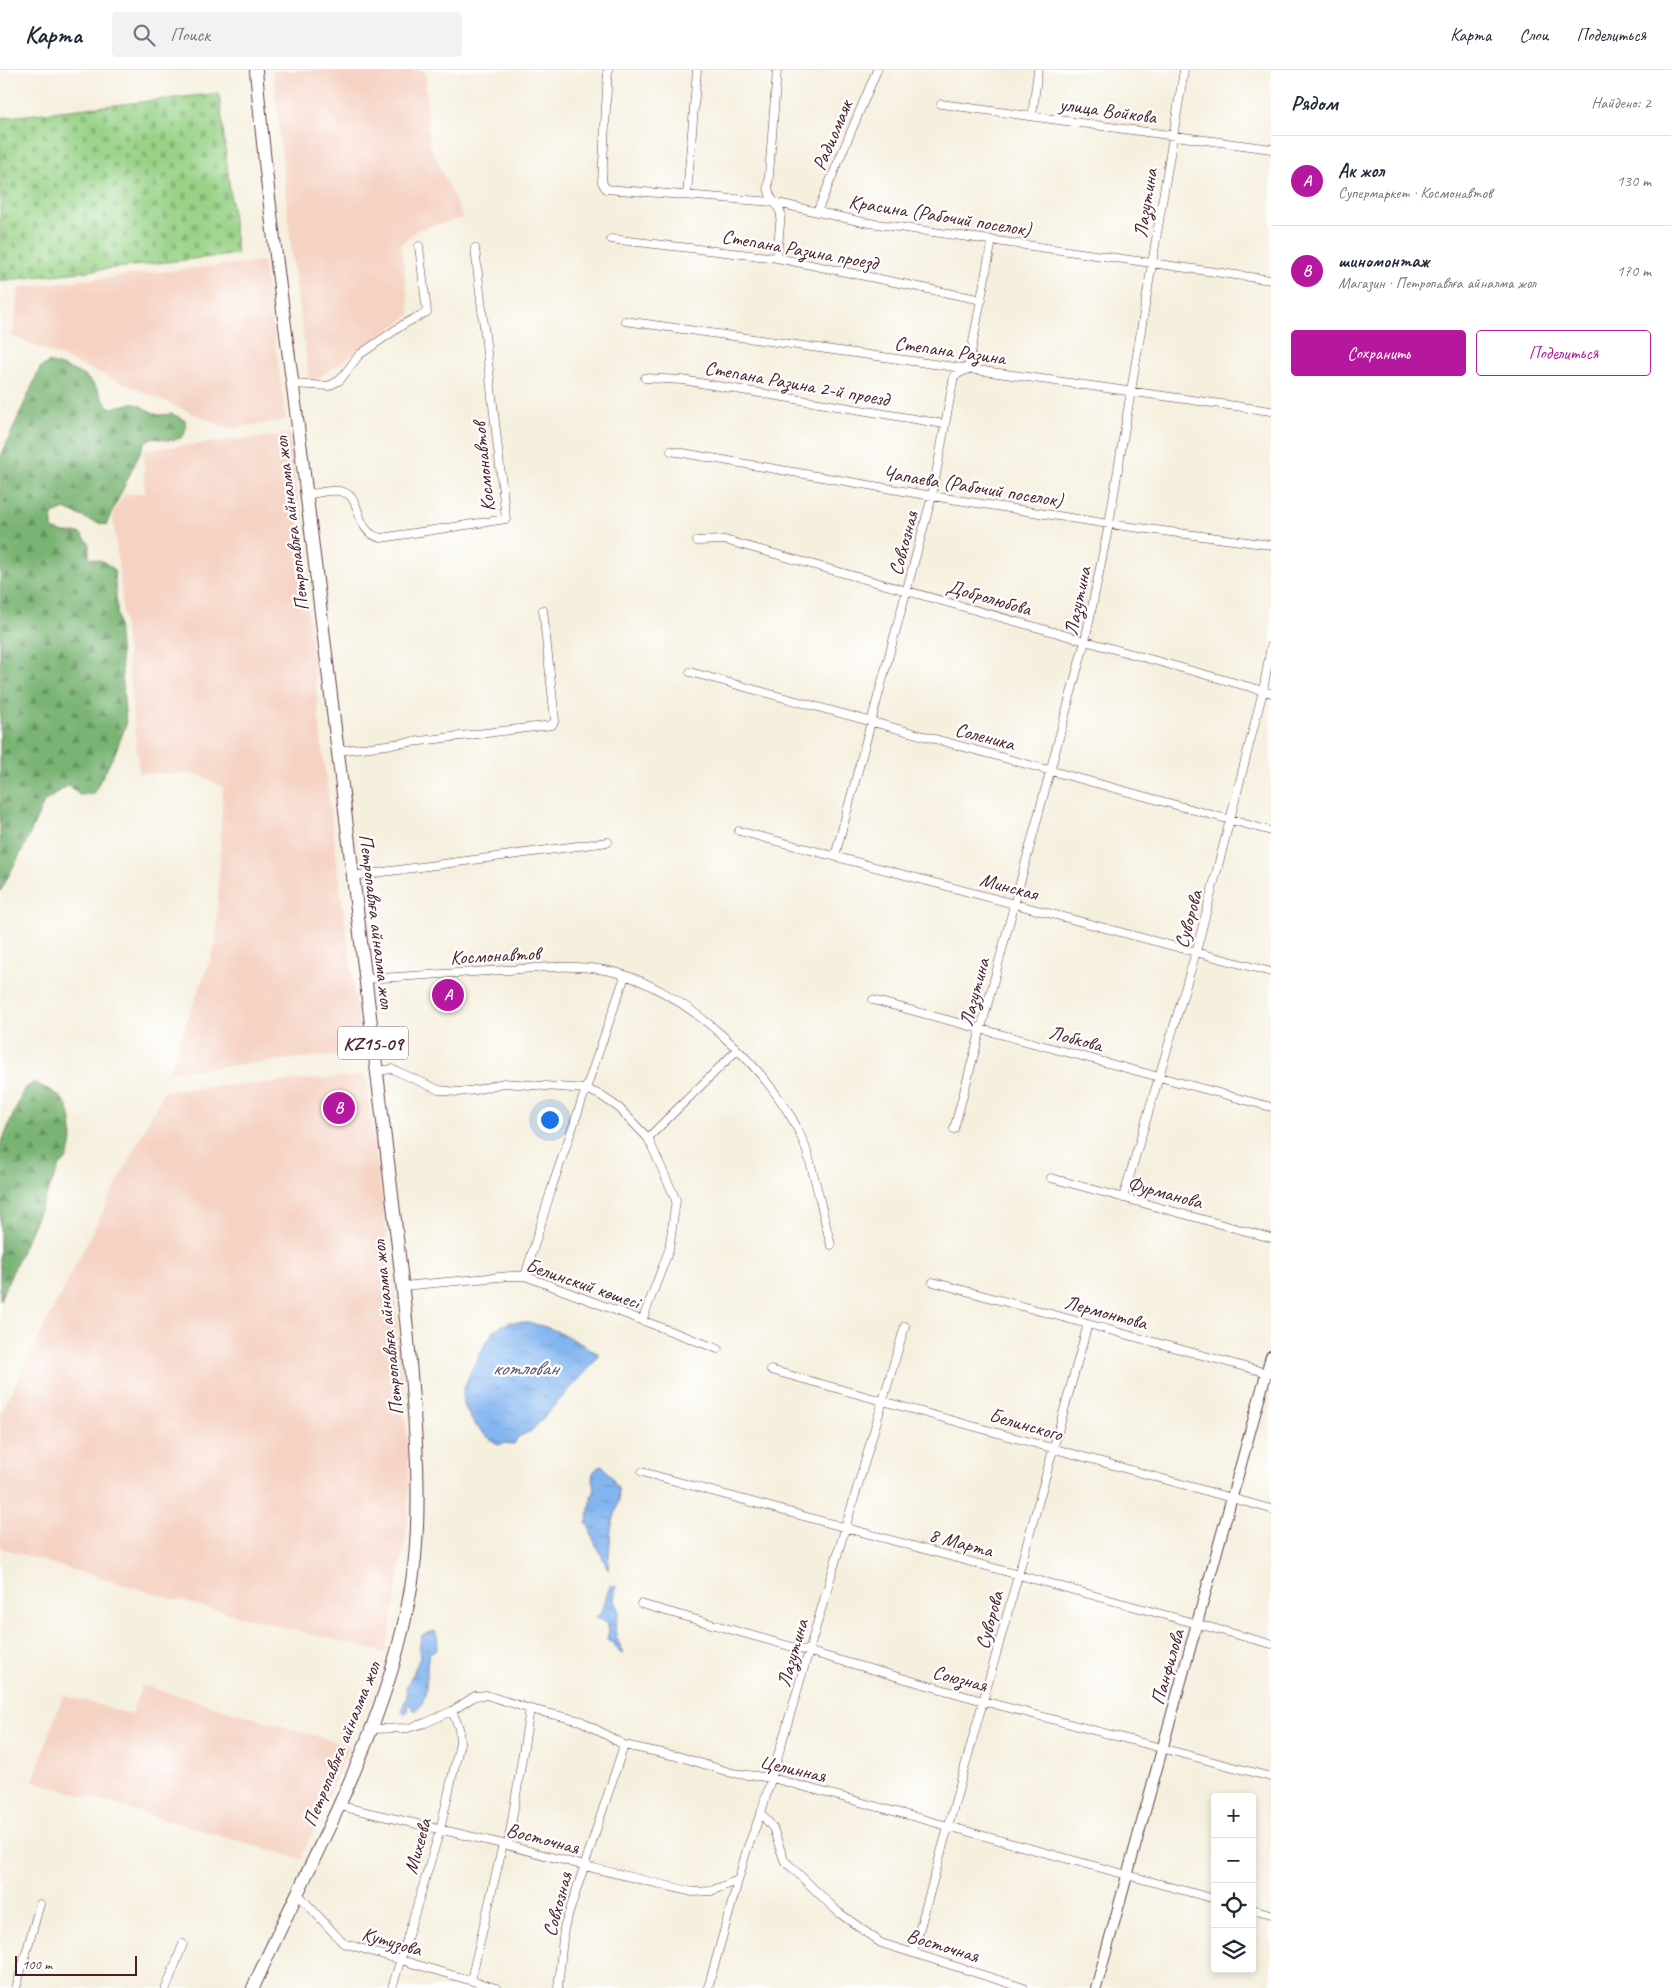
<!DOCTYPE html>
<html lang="ru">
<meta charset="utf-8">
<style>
body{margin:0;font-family:Caveat,sans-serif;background:#f2f2f3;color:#1f2937}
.controls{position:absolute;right:15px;bottom:15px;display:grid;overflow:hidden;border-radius:5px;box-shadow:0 2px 8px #0003}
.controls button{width:45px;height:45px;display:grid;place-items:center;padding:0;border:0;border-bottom:1px solid #e0e1e3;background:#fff;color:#1f2937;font:25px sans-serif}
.scale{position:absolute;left:15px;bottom:12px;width:122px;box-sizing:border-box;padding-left:5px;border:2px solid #4a1f2b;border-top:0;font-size:14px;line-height:18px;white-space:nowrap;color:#4a1f2b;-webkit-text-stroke:4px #fff;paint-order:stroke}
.you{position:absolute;left:549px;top:1049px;width:18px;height:18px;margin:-12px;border:4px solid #fff;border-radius:50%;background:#1a73e8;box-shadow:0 0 0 8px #1a73e833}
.badge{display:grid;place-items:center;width:32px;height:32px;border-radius:50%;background:#b5179e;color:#fff;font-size:16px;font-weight:700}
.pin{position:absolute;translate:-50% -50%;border:2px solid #fff;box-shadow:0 1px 5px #0006}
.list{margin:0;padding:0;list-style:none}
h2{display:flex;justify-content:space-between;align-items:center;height:65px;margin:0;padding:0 20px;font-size:21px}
h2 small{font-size:16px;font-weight:400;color:#747a83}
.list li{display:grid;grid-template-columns:32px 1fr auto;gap:15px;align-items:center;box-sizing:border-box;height:90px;padding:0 20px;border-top:1px solid #e0e1e3}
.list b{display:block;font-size:19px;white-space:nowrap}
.list p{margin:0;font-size:16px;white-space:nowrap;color:#747a83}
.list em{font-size:16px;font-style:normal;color:#747a83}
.actions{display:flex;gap:10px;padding:15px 20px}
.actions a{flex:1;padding:11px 0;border:1px solid #b5179e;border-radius:5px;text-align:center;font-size:18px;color:#b5179e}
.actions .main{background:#b5179e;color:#fff}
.icon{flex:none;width:28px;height:28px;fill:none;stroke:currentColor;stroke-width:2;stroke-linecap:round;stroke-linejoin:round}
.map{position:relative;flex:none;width:1271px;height:1918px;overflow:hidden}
header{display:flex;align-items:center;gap:30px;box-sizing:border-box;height:70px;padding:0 25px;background:#fff;border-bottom:1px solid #e0e1e3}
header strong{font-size:24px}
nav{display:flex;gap:28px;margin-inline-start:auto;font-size:18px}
.search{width:350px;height:45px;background:#f2f2f3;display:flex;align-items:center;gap:12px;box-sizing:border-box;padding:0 18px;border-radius:5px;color:#747a83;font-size:19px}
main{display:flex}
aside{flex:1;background:#fff}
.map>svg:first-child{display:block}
.built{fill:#f5d2c2}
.forest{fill:url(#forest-firs);stroke:#626a4f}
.cemetery{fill:url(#cemetery-stones);stroke:#707858}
.water{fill:url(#water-ripples);stroke:#666a8e}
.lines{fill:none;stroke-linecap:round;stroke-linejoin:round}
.minor-casing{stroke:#643e46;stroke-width:9}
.tertiary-casing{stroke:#643e46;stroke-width:12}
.trunk-casing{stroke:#643e46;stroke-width:14}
.minor{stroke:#fff;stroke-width:8}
.tertiary{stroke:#fff;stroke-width:10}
.trunk{stroke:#fff;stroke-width:12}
.labels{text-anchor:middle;stroke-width:4.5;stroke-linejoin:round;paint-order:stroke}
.shield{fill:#fff;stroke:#80626b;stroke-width:1}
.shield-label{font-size:19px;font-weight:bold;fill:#4a1f2b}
.street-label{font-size:20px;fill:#4a1f2b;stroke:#fff}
.water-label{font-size:21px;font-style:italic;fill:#5e5470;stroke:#fff}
</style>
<header>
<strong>Карта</strong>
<div class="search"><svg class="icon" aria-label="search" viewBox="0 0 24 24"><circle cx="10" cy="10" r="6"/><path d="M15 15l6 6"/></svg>Поиск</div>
<nav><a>Карта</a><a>Слои</a><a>Поделиться</a></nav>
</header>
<main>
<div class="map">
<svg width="1271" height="1918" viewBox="0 0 1271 1918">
<defs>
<pattern id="forest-firs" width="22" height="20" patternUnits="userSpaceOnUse" patternTransform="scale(1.25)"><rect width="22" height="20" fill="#79b473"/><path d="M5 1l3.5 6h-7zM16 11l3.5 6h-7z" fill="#65925f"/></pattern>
<pattern id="cemetery-stones" width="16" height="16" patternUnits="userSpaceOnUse" patternTransform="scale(1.25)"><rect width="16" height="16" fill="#97d286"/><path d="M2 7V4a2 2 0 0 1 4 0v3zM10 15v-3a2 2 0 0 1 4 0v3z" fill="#84b474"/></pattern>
<pattern id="water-ripples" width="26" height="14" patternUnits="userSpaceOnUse" patternTransform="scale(1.25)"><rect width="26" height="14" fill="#83b6f0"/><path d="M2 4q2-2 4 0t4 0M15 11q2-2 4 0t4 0" fill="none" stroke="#6d93c3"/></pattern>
</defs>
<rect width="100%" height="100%" fill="#fff"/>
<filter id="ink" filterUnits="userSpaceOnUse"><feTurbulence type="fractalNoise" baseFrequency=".02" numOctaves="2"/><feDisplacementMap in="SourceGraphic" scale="10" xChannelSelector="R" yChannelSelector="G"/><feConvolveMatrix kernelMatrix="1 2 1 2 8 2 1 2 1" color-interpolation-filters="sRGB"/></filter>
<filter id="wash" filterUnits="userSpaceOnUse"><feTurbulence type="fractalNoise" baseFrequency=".0096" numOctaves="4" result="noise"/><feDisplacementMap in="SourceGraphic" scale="20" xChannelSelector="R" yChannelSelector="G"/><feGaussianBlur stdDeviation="1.12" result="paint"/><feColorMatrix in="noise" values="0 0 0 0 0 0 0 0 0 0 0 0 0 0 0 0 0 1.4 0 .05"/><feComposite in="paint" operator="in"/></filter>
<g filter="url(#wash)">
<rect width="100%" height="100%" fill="#f5efdd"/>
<!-- built -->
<path class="built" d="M273,0H425L429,73L463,148L417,160L401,175L410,245L310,314L292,186Z
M263,191L286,350L229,359L13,266L19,217Z
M290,364L321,668L362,982L168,1002L216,874L223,717L197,704L139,703L113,443L124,424L145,423L144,380Z
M366,1005L394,1222L404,1321L409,1403L408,1451L386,1583L169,1528L0,1478V1344L164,1021Z
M142,1615L350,1676L301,1789L33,1711L63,1625L131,1644Z"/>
<!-- forest -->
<path class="forest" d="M49,292C65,298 85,302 95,316C101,324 103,332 111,338L132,333L139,335L158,345L172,344L185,350C191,376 166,370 151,368L145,372L106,455L92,451L65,439L52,444V459L65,463H80L89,473V488L103,491L114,499L126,655L115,683L93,724L79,725L69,715L44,732L25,775L0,822V388L40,298Z
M34,1012C45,1018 56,1022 64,1031C73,1043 75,1075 67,1088C65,1092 61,1094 59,1097L0,1230V1076L24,1019Z"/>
<!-- cemetery -->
<path class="cemetery" d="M219,23L237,184L0,211V48Z"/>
<!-- water -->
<path class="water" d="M510,1252C547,1251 568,1267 599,1284L593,1294L531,1361L518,1367L514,1374L504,1373L499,1375C482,1365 461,1343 463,1323C464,1315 479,1285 484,1276C487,1270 492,1267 494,1260Z
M602,1395L611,1406L618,1419L619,1430L611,1459L608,1500C604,1490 600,1481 595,1473C591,1466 591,1459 586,1453L588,1449C586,1441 593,1435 591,1426L594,1423C594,1409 587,1403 602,1395Z
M610,1516H616L614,1531L619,1541C614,1559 613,1565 624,1582L621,1584L613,1573L607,1570L609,1560L606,1553L594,1547L600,1545Z
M435,1561C439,1568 438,1574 435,1581L430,1582C423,1599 432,1627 416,1641L412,1638L411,1634L407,1636L408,1641L405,1645L402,1641L403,1636L407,1627L406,1618L420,1588L419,1579L422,1565Z"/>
</g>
<g filter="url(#ink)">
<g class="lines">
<defs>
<path id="minor" d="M608,0L602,112L606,119L773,132L863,152L1271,210
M777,0L768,118L770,125L781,143L777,188
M941,34L1271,79
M1032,46L1038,0
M687,125L697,0
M817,142L877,0
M611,169L777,188L982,230
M625,251L1271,341
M645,308L682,310L944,354
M292,314L329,316L340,310L359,285L404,254L427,242L419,176
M671,381L932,426L1109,454L1271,475
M307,425C317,423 329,420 339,421C365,424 351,461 381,468L506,449L475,178
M697,471L725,470L1271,623
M690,602L1271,761
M337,681L552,655L555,650L543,540
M739,761L1271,902
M835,786L932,426L954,306L968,299L992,170
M353,806L608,772
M365,909C412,906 459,903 505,900C538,898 571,894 604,900C679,912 779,1005 805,1076C816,1108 822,1142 831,1175
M873,930L1271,1037
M377,1001L392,999L439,1020L457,1022L476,1020L503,1013L586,1019L600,1025L619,1038L648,1068L676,1130L669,1180L642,1251
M954,1059L1085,571L1109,454L1184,0
M648,1068L737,980
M1051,1108L1271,1168
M1123,1128L1196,882L1263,621L1271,576
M525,1206L553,1114L625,906
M933,1212L1271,1304
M403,1216L510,1206H525L718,1279
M771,1300L1271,1439
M642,1402L1271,1574
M641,1534L983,1631L1271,1707
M372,1659L408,1658L425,1653L452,1641L475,1626L486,1625L530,1639L581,1651L624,1675L681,1687L732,1703L772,1708L1215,1829
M340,1736L503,1774L585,1796L693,1822L711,1821L738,1810
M761,1743L773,1758L784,1790L838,1842L881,1873L1024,1918
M508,1775L530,1639
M298,1824L343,1873L496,1918
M1252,1839L1271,1844
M913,1883L1088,1254
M471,1910L503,1774
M16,1918L40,1834
M166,1918L183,1874
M392,1918L440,1760L460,1673L459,1658L452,1641
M558,1918L564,1858L624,1675
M708,1918L747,1779L761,1743L905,1256"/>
<path id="tertiary" d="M1096,1918L1271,1286"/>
<path id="trunk" d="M253,1918C314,1780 395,1649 414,1497C422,1425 415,1353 409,1281C400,1183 387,1085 375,987C351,798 330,609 306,420C289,281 268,140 256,0"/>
</defs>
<!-- minor casing -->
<use href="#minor" class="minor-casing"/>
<!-- tertiary casing -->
<use href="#tertiary" class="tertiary-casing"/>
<!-- trunk casing -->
<use href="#trunk" class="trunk-casing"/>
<!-- minor -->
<use href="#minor" class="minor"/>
<!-- tertiary -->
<use href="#tertiary" class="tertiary"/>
<!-- trunk -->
<use href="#trunk" class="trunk"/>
</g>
</g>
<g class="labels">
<!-- shield labels -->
<rect class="shield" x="338" y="956.5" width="70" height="33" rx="4"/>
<g class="shield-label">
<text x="373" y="980">KZ15-09</text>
</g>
<!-- street labels -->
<g class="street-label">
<text transform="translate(1108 40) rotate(8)" y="7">улица Войкова</text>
<text transform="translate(832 65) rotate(-67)" y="7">Радиомаяк</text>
<text transform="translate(1145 133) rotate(-81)" y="7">Лазутина</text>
<text transform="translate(940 145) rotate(9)" y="7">Красина (Рабочий поселок)</text>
<text transform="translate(800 179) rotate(10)" y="7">Степана Разина проезд</text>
<text transform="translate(950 280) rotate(8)" y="7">Степана Разина</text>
<text transform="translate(797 313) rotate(10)" y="7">Степана Разина 2-й проезд</text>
<text transform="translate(483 397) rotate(-96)" y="7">Космонавтов</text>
<text transform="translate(973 416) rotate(9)" y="7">Чапаева (Рабочий поселок)</text>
<text transform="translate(291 454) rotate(-97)" y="7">Петропавлға айналма жол</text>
<text transform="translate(903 473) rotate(-75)" y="7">Совхозная</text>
<text transform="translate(989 527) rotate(16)" y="7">Добролюбова</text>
<text transform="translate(1077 531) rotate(-78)" y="7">Лазутина</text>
<text transform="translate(985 666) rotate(15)" y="7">Соленика</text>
<text transform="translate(1009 816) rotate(15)" y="7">Минская</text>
<text transform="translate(1188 849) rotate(-75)" y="7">Суворова</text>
<text transform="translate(377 851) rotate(83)" y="7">Петропавлға айналма жол</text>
<text transform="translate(495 885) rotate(-3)" y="7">Космонавтов</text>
<text transform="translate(974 922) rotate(-75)" y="7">Лазутина</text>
<text transform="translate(1076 968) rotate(15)" y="7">Лобкова</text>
<text transform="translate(1165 1122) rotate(15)" y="7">Фурманова</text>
<text transform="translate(583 1213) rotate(19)" y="7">Белинский көшесі</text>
<text transform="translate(1106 1242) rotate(15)" y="7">Лермонтова</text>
<text transform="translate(387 1258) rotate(-96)" y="7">Петропавлға айналма жол</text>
<text transform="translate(1026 1354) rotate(16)" y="7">Белинского</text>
<text transform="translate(961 1472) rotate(15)" y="7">8 Марта</text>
<text transform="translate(989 1550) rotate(-75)" y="7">Суворова</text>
<text transform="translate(792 1583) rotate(-74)" y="7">Лазутина</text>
<text transform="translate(1167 1597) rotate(-74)" y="7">Панфилова</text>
<text transform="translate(960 1608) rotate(15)" y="7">Союзная</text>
<text transform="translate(341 1674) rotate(-68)" y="7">Петропавлға айналма жол</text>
<text transform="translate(793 1698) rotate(13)" y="7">Целинная</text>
<text transform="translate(543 1768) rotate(15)" y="7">Восточная</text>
<text transform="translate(417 1776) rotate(-74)" y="7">Михеева</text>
<text transform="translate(557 1834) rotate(-75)" y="7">Совхозная</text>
<text transform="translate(392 1871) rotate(16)" y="7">Кутузова</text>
<text transform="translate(943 1875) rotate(17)" y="7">Восточная</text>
</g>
<!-- water labels -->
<g class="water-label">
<text x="525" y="1305">котлован</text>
</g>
</g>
</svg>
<div class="controls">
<button>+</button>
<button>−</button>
<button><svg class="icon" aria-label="locate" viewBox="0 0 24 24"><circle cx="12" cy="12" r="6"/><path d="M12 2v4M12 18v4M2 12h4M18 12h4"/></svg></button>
<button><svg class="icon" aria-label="layers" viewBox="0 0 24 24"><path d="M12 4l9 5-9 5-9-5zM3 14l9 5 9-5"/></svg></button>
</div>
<div class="scale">100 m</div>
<div class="you"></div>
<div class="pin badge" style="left:448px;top:925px">A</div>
<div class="pin badge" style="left:339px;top:1038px">B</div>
</div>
<aside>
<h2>Рядом<small>Найдено: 2</small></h2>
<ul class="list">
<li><span class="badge">A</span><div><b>Ак жол</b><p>Супермаркет · Космонавтов</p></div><em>130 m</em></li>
<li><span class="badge">B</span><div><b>шиномонтаж</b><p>Магазин · Петропавлға айналма жол</p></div><em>170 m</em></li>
</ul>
<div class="actions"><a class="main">Сохранить</a><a>Поделиться</a></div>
</aside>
</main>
